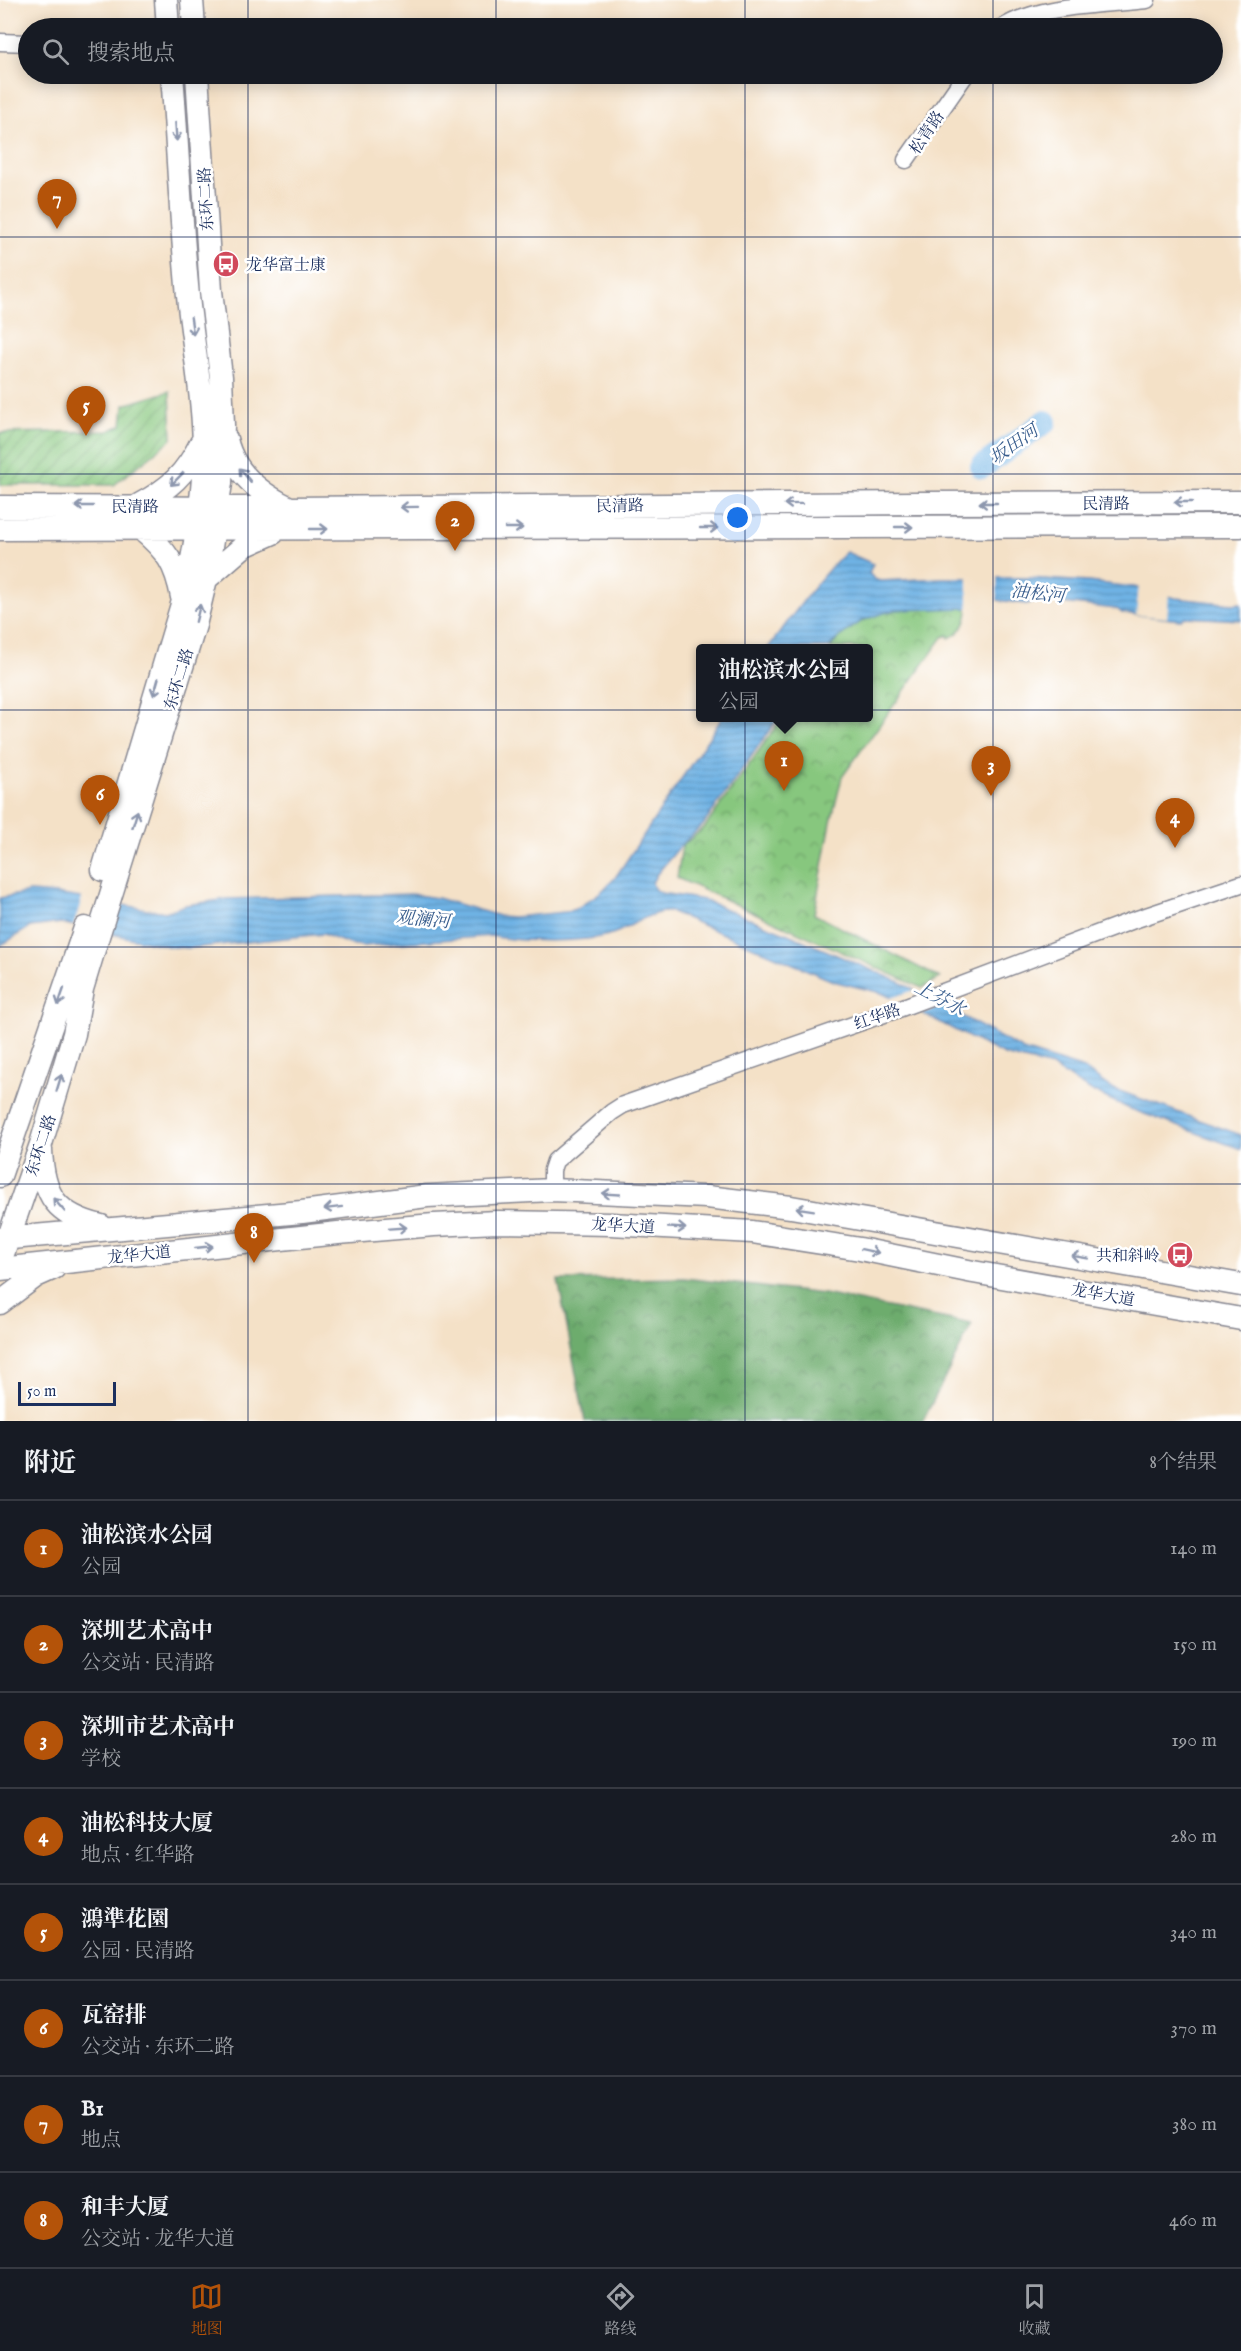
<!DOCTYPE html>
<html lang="zh">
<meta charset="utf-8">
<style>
body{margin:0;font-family:"IM FELL English","Noto Serif SC",serif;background:#20242c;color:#f1f3f6}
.scale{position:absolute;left:18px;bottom:15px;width:98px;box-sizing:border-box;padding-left:6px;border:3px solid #1b2f5e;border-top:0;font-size:16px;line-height:21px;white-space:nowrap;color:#1b2f5e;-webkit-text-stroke:4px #fff;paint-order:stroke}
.you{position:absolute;left:738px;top:518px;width:21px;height:21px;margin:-15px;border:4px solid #fff;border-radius:50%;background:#1a73e8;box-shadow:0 0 0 9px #1a73e833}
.badge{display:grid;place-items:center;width:39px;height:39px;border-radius:50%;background:#b45309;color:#fff;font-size:20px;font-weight:700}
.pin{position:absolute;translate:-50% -50px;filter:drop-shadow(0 2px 3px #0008)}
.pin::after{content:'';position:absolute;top:32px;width:21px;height:18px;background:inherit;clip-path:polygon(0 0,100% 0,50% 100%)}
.popup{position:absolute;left:696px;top:644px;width:177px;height:78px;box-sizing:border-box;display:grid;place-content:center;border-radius:6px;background:#171b24;filter:drop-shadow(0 2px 4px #0005);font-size:20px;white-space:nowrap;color:#9ea1a6}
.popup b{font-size:22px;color:#f1f3f6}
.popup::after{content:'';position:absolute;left:50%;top:100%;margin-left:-12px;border:12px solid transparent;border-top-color:#171b24}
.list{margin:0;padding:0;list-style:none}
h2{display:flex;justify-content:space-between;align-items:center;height:78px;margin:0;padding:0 24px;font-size:26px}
h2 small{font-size:20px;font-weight:400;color:#9ea1a6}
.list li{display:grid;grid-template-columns:39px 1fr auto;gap:18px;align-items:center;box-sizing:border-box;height:96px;padding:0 24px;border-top:2px solid #363941}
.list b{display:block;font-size:22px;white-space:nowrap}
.list p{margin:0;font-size:20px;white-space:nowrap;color:#9ea1a6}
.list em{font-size:20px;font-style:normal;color:#9ea1a6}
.icon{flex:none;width:33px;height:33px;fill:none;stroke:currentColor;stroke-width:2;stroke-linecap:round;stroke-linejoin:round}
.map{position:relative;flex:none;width:1241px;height:1421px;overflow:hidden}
.search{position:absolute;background:#171b24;box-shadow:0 3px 15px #0003;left:18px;right:18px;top:18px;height:66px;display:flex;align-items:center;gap:15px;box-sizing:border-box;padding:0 21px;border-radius:33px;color:#9ea1a6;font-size:22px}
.sheet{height:846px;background:#171b24}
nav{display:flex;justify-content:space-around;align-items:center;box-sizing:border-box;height:84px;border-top:2px solid #363941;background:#171b24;font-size:16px;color:#9ea1a6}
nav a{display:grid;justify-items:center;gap:3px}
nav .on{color:#b45309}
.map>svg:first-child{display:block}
.forest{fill:url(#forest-crowns);stroke:#446e66;stroke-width:1.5}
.park{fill:url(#park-crowns);stroke:#517b6e;stroke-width:1.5}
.garden{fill:url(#garden-furrows);stroke:#517b6e;stroke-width:1.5}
.water{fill:url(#water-rules);stroke:#4571a2;stroke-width:1.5}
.pier{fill:#f4e1c7}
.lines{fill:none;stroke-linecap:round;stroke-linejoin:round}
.river{stroke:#6fb3e5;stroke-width:24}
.minor-casing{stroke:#888892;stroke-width:19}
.major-casing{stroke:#888892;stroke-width:25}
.minor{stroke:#fff;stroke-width:16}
.major{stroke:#fff;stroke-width:22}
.oneway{stroke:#8d97ae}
.grid{fill:none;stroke:#1b2f5e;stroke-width:1.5;stroke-opacity:0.55}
.labels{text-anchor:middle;stroke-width:5;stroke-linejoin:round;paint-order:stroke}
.street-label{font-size:16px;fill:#1b2f5e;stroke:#fff}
.poi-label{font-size:16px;fill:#1b2f5e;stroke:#fff;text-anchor:start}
.water-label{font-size:18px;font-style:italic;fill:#385d8d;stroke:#fff}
</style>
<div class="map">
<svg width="1241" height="1421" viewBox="0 0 1241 1421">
<defs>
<pattern id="forest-crowns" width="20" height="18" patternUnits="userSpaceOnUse" patternTransform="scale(1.5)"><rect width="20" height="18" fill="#6dac6d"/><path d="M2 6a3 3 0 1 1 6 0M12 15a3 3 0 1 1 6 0" fill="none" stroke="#598c5d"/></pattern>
<pattern id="park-crowns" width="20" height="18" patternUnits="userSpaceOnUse" patternTransform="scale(1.5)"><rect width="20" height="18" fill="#87c77e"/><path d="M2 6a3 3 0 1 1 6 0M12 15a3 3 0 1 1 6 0" fill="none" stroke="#6ea26a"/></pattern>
<pattern id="garden-furrows" width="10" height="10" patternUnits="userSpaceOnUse" patternTransform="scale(1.5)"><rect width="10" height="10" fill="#87c77e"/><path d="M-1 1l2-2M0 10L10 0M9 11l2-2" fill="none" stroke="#6ea26a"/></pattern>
<pattern id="water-rules" width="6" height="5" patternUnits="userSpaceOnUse" patternTransform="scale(1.5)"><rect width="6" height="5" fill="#6fb3e5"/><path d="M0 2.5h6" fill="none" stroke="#5a92bd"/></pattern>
</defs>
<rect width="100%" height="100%" fill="#fff"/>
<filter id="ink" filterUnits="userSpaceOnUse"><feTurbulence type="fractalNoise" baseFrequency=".0167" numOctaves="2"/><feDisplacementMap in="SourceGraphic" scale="12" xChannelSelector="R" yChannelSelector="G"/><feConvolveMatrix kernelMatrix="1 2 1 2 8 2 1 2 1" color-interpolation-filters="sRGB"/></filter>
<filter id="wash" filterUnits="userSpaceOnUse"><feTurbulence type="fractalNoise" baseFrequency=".008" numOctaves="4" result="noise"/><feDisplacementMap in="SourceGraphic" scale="24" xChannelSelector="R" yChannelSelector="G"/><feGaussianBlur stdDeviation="1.35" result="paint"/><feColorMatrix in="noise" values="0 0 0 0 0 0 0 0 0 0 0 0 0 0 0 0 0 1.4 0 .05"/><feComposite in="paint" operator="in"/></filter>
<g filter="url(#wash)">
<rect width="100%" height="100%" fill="#f4e1c7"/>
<!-- forest -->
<path class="forest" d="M684,1278L824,1294L972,1324L923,1421H585L558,1280Z"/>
<!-- park -->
<path class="park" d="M906,608H968C968,622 963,632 949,638L948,635L943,637L842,777L831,822L814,914L940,978L922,988L677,878L682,846L705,827L782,718H868V648H830C849,624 876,612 906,608Z"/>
<!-- garden -->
<path class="garden" d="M170,391L172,439L114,485H0V433L109,431L122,425L124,405Z"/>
<!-- water -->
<path class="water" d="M846,552L873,564L869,573L874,579L880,581L941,578H1029L1088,582L1134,587L1175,598L1233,604L1241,603V620L1185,617L1180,620L1122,613L1117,609L1035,600L1027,604L997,600L968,608L893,610L863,620L839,637L828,648H768C793,616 816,580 846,552Z
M722,718H778L703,825L682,844L656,875L652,883L655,890L661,893L704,900L790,935L902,983L1023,1050L1084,1069L1111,1088L1241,1135V1149L1128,1108L1086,1088L1052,1067L1004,1055L882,993L833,981L672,912C648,910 633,927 612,934C584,943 519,942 491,936L363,946L349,944L323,934L190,948L172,947L61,923L30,927L0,946V898L30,892L56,894L165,912L186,905L228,899L411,894L437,898L499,916L513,917L566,912L579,907L602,891L615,878Z"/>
<!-- pier -->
<path class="pier" d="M968,575H997V603L968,611Z
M1139,585L1169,593L1167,618L1136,615Z
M83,895L121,902L110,937L73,928Z
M917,989L945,1005L918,1015L888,999Z"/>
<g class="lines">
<!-- river -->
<path class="river" d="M982,467L1045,422"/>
</g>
</g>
<g filter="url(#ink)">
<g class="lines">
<defs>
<path id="minor" d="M1002,28C1039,4 1104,5 1147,0
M0,42L28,43
M906,160L966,74
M552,1190V1170L555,1161L612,1112L623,1105L893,1011L1131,921L1241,884"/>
<path id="major" d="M166,0L168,28
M192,0L194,28
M226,439C233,471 259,493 288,507
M139,505C170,488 185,475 201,443
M0,507L289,508L917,503L1241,502
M0,529L1241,526
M141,529C167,551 176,564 182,597
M206,579L244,546L273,533
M103,870L183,601C194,555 202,508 204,461C205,409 195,358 189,306C181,229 178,151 172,74
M41,1150C43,1196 56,1215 101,1226
M0,1176L85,928
M0,1239L302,1212L427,1196L552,1190L707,1197L791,1207L1241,1285
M4,1251L41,1144L74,1034L82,989L95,946L195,625L206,579L221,483L223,425L221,377L211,291L197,74
M0,1269L338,1233L434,1225L497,1222L611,1224L752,1232L860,1249L973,1272L1241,1319
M0,1303L36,1276L54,1268"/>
</defs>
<!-- minor casing -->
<use href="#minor" class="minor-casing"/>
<!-- major casing -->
<use href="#major" class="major-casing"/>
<!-- minor -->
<use href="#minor" class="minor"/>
<!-- major -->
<use href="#major" class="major"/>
</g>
<!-- one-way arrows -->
<defs><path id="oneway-shaft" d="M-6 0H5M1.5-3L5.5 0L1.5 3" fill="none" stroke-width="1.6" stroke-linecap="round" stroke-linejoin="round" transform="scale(1.5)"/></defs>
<g class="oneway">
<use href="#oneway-shaft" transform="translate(176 132) rotate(86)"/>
<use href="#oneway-shaft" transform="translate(192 326) rotate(82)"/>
<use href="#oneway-shaft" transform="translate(245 475) rotate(-130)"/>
<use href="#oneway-shaft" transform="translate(177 479) rotate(135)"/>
<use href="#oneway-shaft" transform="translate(1183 502) rotate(180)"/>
<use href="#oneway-shaft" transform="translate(988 503) rotate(180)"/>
<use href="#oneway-shaft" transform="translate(793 504) rotate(179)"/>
<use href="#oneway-shaft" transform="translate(84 506) rotate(180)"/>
<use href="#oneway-shaft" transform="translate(409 507) rotate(179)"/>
<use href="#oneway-shaft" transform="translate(904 527)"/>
<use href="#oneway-shaft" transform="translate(514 528)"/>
<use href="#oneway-shaft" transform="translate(709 528)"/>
<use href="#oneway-shaft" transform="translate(319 529)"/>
<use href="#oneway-shaft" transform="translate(198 613) rotate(-76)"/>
<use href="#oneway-shaft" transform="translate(156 687) rotate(106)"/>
<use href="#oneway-shaft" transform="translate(135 819) rotate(-73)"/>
<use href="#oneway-shaft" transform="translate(61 997) rotate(109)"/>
<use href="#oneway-shaft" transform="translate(59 1083) rotate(-73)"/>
<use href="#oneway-shaft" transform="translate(611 1194) rotate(-177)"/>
<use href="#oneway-shaft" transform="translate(59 1205) rotate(-131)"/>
<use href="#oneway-shaft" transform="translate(333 1208) rotate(173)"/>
<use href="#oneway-shaft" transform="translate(805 1209) rotate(-171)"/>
<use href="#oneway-shaft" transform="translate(398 1228) rotate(-4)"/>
<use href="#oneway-shaft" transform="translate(677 1228) rotate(3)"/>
<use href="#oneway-shaft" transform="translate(204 1247) rotate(-6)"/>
<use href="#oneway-shaft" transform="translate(870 1251) rotate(12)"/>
<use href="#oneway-shaft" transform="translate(1080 1257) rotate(-170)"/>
</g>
</g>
<!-- grid -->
<path class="grid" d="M248,0V28M496,0V28M745,0V28M993,0V28M248,74V1421M496,74V1421M745,74V1421M993,74V1421M0,237H1241M0,474H1241M0,710H1241M0,947H1241M0,1184H1241"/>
<!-- icons -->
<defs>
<symbol id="bus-disc" viewBox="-11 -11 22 22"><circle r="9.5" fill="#d1495b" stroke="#fff"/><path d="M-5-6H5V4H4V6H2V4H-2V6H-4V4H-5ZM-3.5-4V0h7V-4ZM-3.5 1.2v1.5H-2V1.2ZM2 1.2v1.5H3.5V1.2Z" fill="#fff"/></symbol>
</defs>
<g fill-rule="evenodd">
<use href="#bus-disc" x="211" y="249" width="30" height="30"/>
<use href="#bus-disc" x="1165" y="1240" width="30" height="30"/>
</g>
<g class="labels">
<!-- street labels -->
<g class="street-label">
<text transform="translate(926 132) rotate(-56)" y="6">松青路</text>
<text transform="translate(205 199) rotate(-93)" y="6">东环二路</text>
<text x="1106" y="509">民清路</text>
<text transform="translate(620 505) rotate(-1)" y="6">民清路</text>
<text x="135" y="512">民清路</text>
<text transform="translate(178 679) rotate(-73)" y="6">东环二路</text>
<text transform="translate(877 1016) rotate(-19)" y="6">红华路</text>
<text transform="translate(40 1145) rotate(-72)" y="6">东环二路</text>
<text transform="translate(623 1225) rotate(3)" y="6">龙华大道</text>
<text transform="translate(139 1254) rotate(-6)" y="6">龙华大道</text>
<text transform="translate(1103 1294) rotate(10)" y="6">龙华大道</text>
</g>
<!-- poi labels -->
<g class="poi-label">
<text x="246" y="270">龙华富士康</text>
<text x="1160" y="1261" text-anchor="end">共和斜岭</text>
</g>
<!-- water labels -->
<g class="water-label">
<text transform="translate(1014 444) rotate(-35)" y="6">坂田河</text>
<text transform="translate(1038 593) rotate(6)" y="6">油松河</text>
<text transform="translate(423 919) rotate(5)" y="6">观澜河</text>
<text transform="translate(940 998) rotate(28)" y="6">上芬水</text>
</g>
</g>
</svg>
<div class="scale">50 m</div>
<div class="you"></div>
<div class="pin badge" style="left:784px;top:791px">1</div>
<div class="popup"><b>油松滨水公园</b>公园</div>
<div class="pin badge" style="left:455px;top:551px">2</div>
<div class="pin badge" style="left:991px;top:796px">3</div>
<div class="pin badge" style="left:1175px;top:848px">4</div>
<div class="pin badge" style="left:86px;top:436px">5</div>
<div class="pin badge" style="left:100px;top:825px">6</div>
<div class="pin badge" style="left:57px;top:229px">7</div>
<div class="pin badge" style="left:254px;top:1263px">8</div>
<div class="search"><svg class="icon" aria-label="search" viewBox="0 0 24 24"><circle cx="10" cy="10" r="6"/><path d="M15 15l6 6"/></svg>搜索地点</div>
</div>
<section class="sheet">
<h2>附近<small>8个结果</small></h2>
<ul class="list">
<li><span class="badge">1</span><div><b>油松滨水公园</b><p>公园</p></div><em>140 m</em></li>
<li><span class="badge">2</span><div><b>深圳艺术高中</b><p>公交站 · 民清路</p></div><em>150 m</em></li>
<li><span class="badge">3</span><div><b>深圳市艺术高中</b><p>学校</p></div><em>190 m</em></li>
<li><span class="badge">4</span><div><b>油松科技大厦</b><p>地点 · 红华路</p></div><em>280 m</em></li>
<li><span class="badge">5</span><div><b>鴻準花園</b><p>公园 · 民清路</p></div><em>340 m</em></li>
<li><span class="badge">6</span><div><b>瓦窑排</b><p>公交站 · 东环二路</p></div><em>370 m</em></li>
<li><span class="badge">7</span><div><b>B1</b><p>地点</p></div><em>380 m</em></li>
<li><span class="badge">8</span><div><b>和丰大厦</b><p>公交站 · 龙华大道</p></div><em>460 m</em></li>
</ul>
</section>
<nav>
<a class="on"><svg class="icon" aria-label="map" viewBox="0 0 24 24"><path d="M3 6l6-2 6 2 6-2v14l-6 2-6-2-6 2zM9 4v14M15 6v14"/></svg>地图</a>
<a><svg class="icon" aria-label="directions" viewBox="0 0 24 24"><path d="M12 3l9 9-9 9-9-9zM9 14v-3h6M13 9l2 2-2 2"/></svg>路线</a>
<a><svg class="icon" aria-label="saved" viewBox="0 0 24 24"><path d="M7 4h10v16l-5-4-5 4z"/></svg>收藏</a>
</nav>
